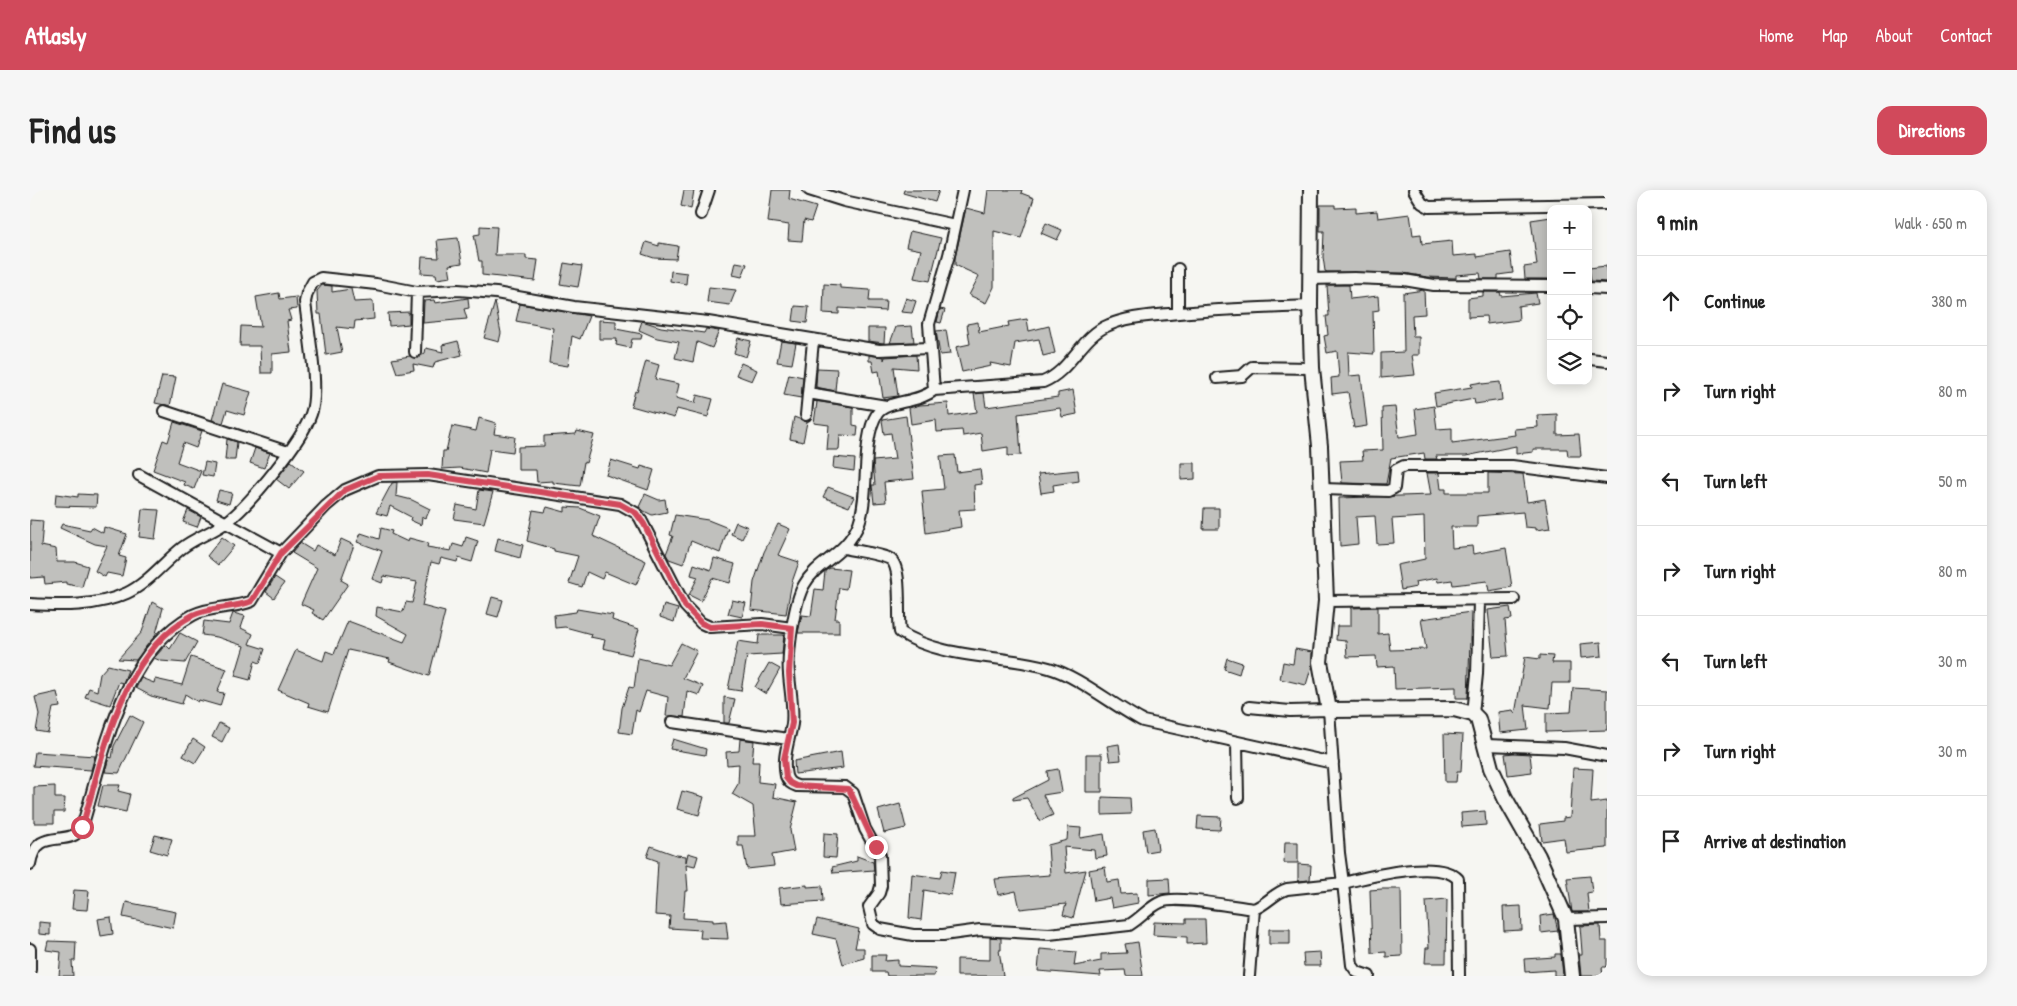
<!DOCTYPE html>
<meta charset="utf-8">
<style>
body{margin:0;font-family:"Patrick Hand",sans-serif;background:#f6f6f6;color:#222}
.controls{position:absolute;right:15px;top:15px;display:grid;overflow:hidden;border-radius:10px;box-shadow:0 2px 12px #0003}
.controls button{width:45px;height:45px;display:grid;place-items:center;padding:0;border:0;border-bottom:1px solid #e0e0e0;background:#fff;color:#222;font:25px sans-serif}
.stop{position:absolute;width:15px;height:15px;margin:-11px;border:4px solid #d1495b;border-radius:50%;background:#fff}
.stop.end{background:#d1495b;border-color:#fff;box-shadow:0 1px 5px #0008}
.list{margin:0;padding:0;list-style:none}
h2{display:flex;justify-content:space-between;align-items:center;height:65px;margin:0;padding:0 20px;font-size:21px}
h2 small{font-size:16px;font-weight:400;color:#767676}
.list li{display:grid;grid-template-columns:32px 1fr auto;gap:15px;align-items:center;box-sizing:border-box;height:90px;padding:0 20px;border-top:1px solid #e0e0e0}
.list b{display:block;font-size:19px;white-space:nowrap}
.list em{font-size:16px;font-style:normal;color:#767676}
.icon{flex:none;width:28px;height:28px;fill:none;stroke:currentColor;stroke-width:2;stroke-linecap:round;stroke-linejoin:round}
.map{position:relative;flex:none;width:1577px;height:786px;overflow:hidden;border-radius:15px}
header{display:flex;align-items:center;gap:30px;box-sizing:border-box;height:70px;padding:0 25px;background:#d1495b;color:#fff}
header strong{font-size:24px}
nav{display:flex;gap:28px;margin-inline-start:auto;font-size:18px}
.intro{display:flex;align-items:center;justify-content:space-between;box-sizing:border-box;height:120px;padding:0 30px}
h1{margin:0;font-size:35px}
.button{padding:12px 22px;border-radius:15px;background:#d1495b;color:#fff;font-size:18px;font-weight:700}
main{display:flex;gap:30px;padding:0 30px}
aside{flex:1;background:#fff;border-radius:15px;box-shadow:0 2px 12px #0003}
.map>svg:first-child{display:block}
.building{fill:#c0c0bd;stroke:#1c1c1c}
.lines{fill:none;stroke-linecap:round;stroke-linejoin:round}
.street-casing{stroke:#1c1c1c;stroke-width:14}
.secondary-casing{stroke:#1c1c1c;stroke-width:18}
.street{stroke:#f6f6f2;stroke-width:10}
.secondary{stroke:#f6f6f2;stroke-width:14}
.route{stroke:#d1495b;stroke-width:6}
</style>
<header>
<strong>Atlasly</strong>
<nav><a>Home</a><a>Map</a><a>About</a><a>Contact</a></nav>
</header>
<div class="intro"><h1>Find us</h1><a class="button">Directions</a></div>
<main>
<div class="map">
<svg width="1577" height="786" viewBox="0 0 1577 786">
<rect width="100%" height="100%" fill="#f6f6f2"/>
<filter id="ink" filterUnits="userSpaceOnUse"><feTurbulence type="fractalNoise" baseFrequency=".02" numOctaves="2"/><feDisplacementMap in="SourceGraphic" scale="10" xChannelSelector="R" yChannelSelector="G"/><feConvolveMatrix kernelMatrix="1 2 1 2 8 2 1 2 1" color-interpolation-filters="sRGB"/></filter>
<g filter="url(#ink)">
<!-- building -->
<path class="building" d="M654,0H664L661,19L651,16Z
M742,0H760L759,9L786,17L781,32L774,30L772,51L758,50L759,35L738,32Z
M874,0H909L905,12L873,3Z
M958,0H992L991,3L1004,8L991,48L964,41V97L956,113L939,105L949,86L925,75V68L936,18L955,23Z
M1290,15H1305V18L1326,17V23L1347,21L1348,28L1380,24L1383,45L1391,44L1392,54L1422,51L1423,66L1447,64V67L1480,62L1483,83L1468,85V89H1451L1450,83L1426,85V88L1397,87L1374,83L1297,82L1295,81L1293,67L1294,41H1290Z
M1521,27V89H1495L1494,77L1507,75L1501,30Z
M1016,33L1032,40L1027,50L1011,43Z
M450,36L467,37L465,65H496V69L508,70L505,91L452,85V71H449L444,45L450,44Z
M880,41L911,48L900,91L884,88L891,60L876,57Z
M428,48L432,73L419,75L421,87L407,89L406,84L391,83L392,67L409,68L407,50Z
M616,52L629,56V53L648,56L646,69L624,68L612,64Z
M706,72L717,74L712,87L703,85Z
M534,73L552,76L548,97L530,94Z
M1576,76L1577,92L1561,91L1559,78Z
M641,81L657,83L656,94L640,91Z
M794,94L810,95V98L840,100L839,111H856L855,121L809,118V124L793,123Z
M292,95L302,96V102L321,99L324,112L343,111L344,129L325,131L324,139L307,137L312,162L296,165L291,124H288L287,101Z
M1297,95H1319L1320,109L1348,106L1349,120L1343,121L1344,164L1318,162L1319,186L1331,185L1337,236L1324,238L1318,202L1302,204L1301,188L1309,187L1307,161L1297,163L1294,146L1298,145L1296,126H1299Z
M679,97L706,100L700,115L677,112Z
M1394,100L1395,124L1382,125L1383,147H1389V165H1382L1385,185L1351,188V163L1374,162L1373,103Z
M1453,102H1470L1471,106L1506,103L1508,113L1488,116L1489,130L1457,134L1456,126L1438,127V108L1453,106Z
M249,103L250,109L266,107L267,119L258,120L261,130L257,131L261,162L242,164V183H231L230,156H210L211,136L231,137L226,107Z
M438,108L439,118L434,119L437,129L393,133L394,111L404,110L405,113Z
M876,108L886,111L882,123L871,122Z
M465,112L471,143L469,152L454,148Z
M490,114L559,126L550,149L542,146L538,176L519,173L523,138L486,131Z
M765,116L779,117L777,133L763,131Z
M910,119L915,120L911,133L907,132Z
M379,122V134L359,136L358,123Z
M997,129L999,141L1019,136L1025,163L1013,166L1009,149L985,153L981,177L960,173L961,176L932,182L926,157L940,154L937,134L948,132L949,142L979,136L978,132Z
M569,130L586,131V139L612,144L611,149H602L600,158L586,155L587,149H569Z
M612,131L631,137L674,143L676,139L689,141L682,158L667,152L663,172L645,168L649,152L627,148L609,140Z
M882,136L884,152L860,153L866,137Z
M838,138H855L854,153L838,151Z
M916,140L920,164L910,165L906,141Z
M708,148L721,151L716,167L704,163Z
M428,151L432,165L405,172L403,178L383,174L384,180L367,183L362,169L380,166L388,168L395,163L396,158L413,162L412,155Z
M751,151L766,153L762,174L747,172Z
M839,165L854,167V170L855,167L886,165L887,179L864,177L868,206L853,208L849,181L844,182L842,171H839Z
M616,171L629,175L625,189L649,194L646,208L665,213L667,205L683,209L678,227L647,219L644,228L601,216L605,201L607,202Z
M711,173L727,180L722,191L706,185Z
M787,178L807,179L805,201L786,197Z
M759,184L773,187L771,208L754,205Z
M132,186L146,187L140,216L125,213Z
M1452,192V194L1470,192L1472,210L1445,214L1444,209L1406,216L1404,203L1442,197L1441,194Z
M192,194L221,202L214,225L197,220L193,233L182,230Z
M1043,200L1047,224L1032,227L1030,218L988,224L991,265L978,266V257L953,261L951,243L933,246L932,240L907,242L906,230L881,234L879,218L890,215L918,213L919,226L947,222L944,204L954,203L956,217L1028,207V203Z
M784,211L823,217V235L828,236L827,246L810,245L809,260H797L799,235L784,233L787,212Z
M1404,216L1407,239L1422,238V253L1485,245L1484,239L1508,237L1507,225L1527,224V245L1549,244L1551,266H1538L1537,259H1503V262L1486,264V256L1436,266H1406L1407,269H1395L1394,263L1361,268L1356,294L1312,293L1310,271L1333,270L1332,261L1353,260L1352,218L1365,217L1369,247L1388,244L1385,219Z
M876,226L884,289L854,292L856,312L844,313L842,295H845L843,271L865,269L861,243L854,244L852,230Z
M764,227L777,232L773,252L760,249Z
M449,228L466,233L464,244L485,247L483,262L460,259L456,283L430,278L412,279L413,261H416L422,236L446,241Z
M144,232L172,241L166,258L153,253L147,272L171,281L164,299L154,295L155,292L123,280L133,250L138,252Z
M547,241L564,245L556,273L554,272L550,296L523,293V291L507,292L506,280H488V257L514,256V246L546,244Z
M197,249L207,252L205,270H195Z
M225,258L240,263L234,278L220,273Z
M925,265L927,282L950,279L952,294L944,295L945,319L929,320L931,337L896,343L892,301L914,299L910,266Z
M804,267L825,269L824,281L803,278Z
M581,270L610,279L611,276L624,280L618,300L576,285Z
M261,271L274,281L259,299L246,289Z
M175,272L185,274L183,287L172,285Z
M1151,273H1165V289L1151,290Z
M1048,280L1049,291L1023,295L1024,301L1011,303L1008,284Z
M1397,283H1409L1411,299H1416V303H1458V283L1493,284L1497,312L1515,309L1520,338L1506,340V338L1495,337L1493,322L1447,326V337H1421L1422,358L1442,356L1443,364L1476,358L1482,397L1459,401L1457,391L1423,395L1422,390L1408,392L1407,388L1385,392L1386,397L1371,400L1367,375L1395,369L1394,327L1362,329L1364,353L1347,354L1345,326L1326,327L1328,354L1310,356L1309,308L1401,305Z
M367,292L366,306L382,310L400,319L396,328L392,327L391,335L380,330L381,327L360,316L357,326L346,323L362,293Z
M798,297L824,307L819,317L793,307Z
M189,300L202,303L199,314L186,310Z
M449,300L463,302L454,333L424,329L427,315L446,319Z
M26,304L48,307V304L67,305L66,317L25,316Z
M615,304L629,310L635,309L637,322L622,325L614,321L609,317Z
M517,317L535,322V317L550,318L570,326L563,346L616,371L606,395L575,382L572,389L557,382L552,397L539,393L548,366L524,361V359L497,351L503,320L515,322Z
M1174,318H1189V339H1173Z
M112,319L129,320L125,349L109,347Z
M158,320L171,327L167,337L153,332Z
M645,325L678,330L698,338L690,363L661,351L653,374L639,369L636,364L643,346L640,345Z
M0,330L13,331L11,356L26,359L27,372H45L58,376L52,397L36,394V392L15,394L14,387L0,388Z
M706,332L718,337L712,349L701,344Z
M32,334L60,340L62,337L73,343L74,337L97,344L89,366L96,368L92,386L77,383L75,387L65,381L77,356L65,354L30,338Z
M748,334L760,339L748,365L769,372L762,392L756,424L721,420L724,392L734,362Z
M351,338L362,341L361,344L378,352L379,348L398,353L397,357L421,361L423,354L433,357L436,347L448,351L442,372L428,368L427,372L411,368L409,374L401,372L392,416L415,422L399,486L359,472L360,469L318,460L298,522L278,516L279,513L248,500L266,460L293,471L296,461L304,464L318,431L374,452L378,444L346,426L347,417L373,422L376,412L382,413L387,392L354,386L352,393L342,389L352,361L327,352L331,343L349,349Z
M192,347L204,356L188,375L177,366Z
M468,348L493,355L490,368L465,361Z
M311,349L324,355L311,390L318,394L293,430L282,423L284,420L271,414L287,378L262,363L270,353L283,361L286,355L305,365Z
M684,368L705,374L700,393L682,388L671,411L659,405L668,387L661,385L664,374L681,380Z
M800,378L819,380L816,399L809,398L805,429H809V443H768L772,425L781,426L785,399L793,400L795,381Z
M245,387L254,393L244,408L236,402Z
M462,407L473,410L468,427L457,424Z
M702,410L716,413L712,427L698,424Z
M122,412L133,418L125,447L106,470L88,469L112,442Z
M634,415L648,419L644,432L630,427Z
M1348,417V444L1358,443L1360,460L1396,459L1391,429L1441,422L1438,508H1426V497L1365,499L1364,476L1347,477L1346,466L1317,467L1316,451L1306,450L1307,436H1321V418Z
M1480,417L1482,429L1475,430L1478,466L1463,467L1458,420Z
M547,419L583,425L582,430L609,439L601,465L573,458L575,450L560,447L561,444L535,437L525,438L524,425L546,422Z
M203,423L215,426L211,438L223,444L219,454L235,459L230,473L225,471L220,490L205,486L214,456L187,447L172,445L174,431L199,434Z
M150,443L167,452L155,473L131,471L124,468L136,455L140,459Z
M729,445H754L752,464L717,466L711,501L698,499L708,451L728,454Z
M1571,452L1572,466L1551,468L1550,454Z
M651,453L667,461L653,488L673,496L669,505L657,501L654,527L636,526L638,507L616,501L609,522L606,520L602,544L589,542L592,518L599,497L604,498L608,468L639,475Z
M1265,459L1282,462V475L1276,495L1250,489L1253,472L1263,474Z
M1510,465L1523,466L1522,473H1540V493H1522L1520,518L1495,515L1498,540L1470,543L1468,522L1483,520L1485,524L1495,467L1510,469Z
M161,467L197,479L187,502L194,503L190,516L169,510L168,512L155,504L152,514L121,506L106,498L111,488L124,493L125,489L152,495Z
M1197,468L1212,473L1209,484L1194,479Z
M739,473L750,479L736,504L725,497Z
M78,475L98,480L93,493L89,492L80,515L55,507L59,498L67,501L70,484Z
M1543,498L1577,500V540L1516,542V523L1541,522Z
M27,502L30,517L23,518L18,543L6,541L9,524L5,507Z
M694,507L705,509L699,533H694Z
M100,525L113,532L89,583L75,582L79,567L82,568L84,556Z
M189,533L199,538L192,552L182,547Z
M1414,544L1433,545L1431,582H1427L1426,592H1415Z
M163,549L175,557L165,573L153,566Z
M643,549L676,559L675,565L640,559Z
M710,549L724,551L722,572H729L728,592L745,594L743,607L767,612L760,640L764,661L742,665L744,676L717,679L713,656H708V646H726L723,616L702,604L708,594L709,574L697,575L696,562L709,561Z
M1089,554L1091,570L1080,571L1077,556Z
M5,562L65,566L61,580L3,576Z
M811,562L813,578L765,584L764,571Z
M1484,563L1500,564L1502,582L1478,585L1475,564Z
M1056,564H1072V602H1056Z
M1543,578L1563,579L1561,613L1577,611V658L1536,662L1534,648L1512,651L1510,634L1533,631V628L1540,627Z
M1028,579L1032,602L1013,605L1023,625L1010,631L997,608L983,610V608L1018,590L1017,581Z
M73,595H90L88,601L100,604L96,622L68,616Z
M25,596V608H35L34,622H24V633H4V597Z
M652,601L674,607L669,625L647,619Z
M1072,607L1100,608L1101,624L1072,625Z
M870,614L876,638L854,643L848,620Z
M1455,621L1456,635L1432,637L1431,623Z
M1168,626L1191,627L1190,640L1167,639Z
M1038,637L1051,638L1050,648L1074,644L1077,666L1065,668L1064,660L1034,657L1036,683L1056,680L1043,728L1033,725L1036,714L990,719L986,701L968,705L965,689L1020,685L1018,655L1037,650Z
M1125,638L1128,660L1116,662L1113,640Z
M794,643L808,644L806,668L793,667Z
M125,645L142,649L137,665L120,660Z
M1255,652H1268V673H1254Z
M621,656L646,665L656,666V672L658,663L668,666L665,676L656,674L658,701H655L653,728L683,730V732L696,731L698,749L670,748L671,740L639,738L640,726L625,725L628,671L617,667Z
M827,666L843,672L844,680L803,683L802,677L827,671Z
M1268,674L1281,675L1280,690L1268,691Z
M1075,677L1077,692L1089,690L1091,704L1107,703L1108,713L1082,718L1080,708L1064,711L1059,680Z
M912,680L925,682L921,705L894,700L891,730L879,728L882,684L910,688Z
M1560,686L1562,702L1557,703L1559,722H1542L1537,688Z
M1139,688L1140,703L1119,705V689Z
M777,695V697L792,696L793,711L751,714L749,698Z
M1352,699H1371L1372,766L1356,767V762L1342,763L1340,700Z
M44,700L59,701L57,720L42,719Z
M1417,709L1416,773H1395L1396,758H1399L1396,711Z
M96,712L146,722L143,738L93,727Z
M1491,716L1492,740L1474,741L1473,717Z
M1524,724L1528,741L1511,743L1510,726Z
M81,727L83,744L71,746L68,729Z
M787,729L829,739L825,758H834V768L813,774L806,749L783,744Z
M1156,729H1175L1176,753L1157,754V747L1123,745L1124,732L1156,733Z
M9,732L20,733V745L9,744Z
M1570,735L1571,751H1577V777H1572L1573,786H1551L1549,765H1552V762L1550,736Z
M1239,739H1260V754H1239Z
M960,747L971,748V760H969L973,786H927V769L960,770Z
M18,751L46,752L45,771H42L43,786H29L31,762L16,760Z
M1108,752L1113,786H1096L1095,780L1070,781L1071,786L1008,781L1010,759L1046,762L1044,776L1071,771V764L1097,763L1095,754Z
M1290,762L1291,776H1274L1273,763Z
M1525,764H1531L1533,786H1524V780L1495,782L1494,769L1525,767Z
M842,765H856L855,771L868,770V776L905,778L904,786H857L856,782H842Z"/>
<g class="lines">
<defs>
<path id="street" d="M779,0L814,11L925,35
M1384,0L1392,13L1399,17L1577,14
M671,24L679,0
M1148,79V123
M1280,89L1324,88L1374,90L1404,95L1521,96
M1558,98L1577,99
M385,162L387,102
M1560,169L1577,171
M1187,188L1212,186L1222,177L1282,178
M904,200L899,134L919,65L933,0
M778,203L856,216
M134,221L258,262
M776,225L783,151
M109,285L251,363
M1292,299L1358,301L1364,298L1366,280L1374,276H1482L1577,288
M814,358C825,361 851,364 860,369C873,377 867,426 870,442C913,470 971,464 1019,478C1048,486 1084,516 1113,531L1303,573
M1296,411L1484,409
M0,414C31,416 67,417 97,403C118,393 134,372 152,358C166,347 184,342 198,331C220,314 272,251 281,224C290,200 278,140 275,112L277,103L283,92L291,88L346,94L387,102L428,100L466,103L544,117L678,132L849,160L899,158
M1219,517L1260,521L1299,520L1309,663L1313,693L1257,699C1244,703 1237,714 1224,719C1204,717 1146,705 1131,712C1119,717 1110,729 1099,735L1019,744L950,740L913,745H883L850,739L843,734L839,717L849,703L851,696L850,666L835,639L823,603L815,597L767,596C761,594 758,592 756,586C752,568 759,551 762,534C764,518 760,500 759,484C757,464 764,412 774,395C788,370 816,366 829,333C840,302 831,249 847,224C856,210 887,214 904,200L1013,192C1041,181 1051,146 1079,135C1097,127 1119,126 1139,124C1186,119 1232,118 1280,116
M1443,524L1447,484L1449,411
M642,532L758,549
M1207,552L1208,608
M1456,555L1534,558L1577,566
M0,674C7,634 39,660 52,637C74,566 90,464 163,425C180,416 203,419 222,411L251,363L296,316L315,300L348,286L398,285L590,314L606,323L610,328L655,416L671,433L680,437L732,434L762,438
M1536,729L1577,728
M0,759V780
M1219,786L1224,719
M1339,786L1327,782L1322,775L1313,693C1338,687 1409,668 1428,689L1429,786"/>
<path id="secondary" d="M1281,0L1280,116L1282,178L1290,256L1296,411L1290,472L1299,520L1424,519L1443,524L1448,529L1461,578L1475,608L1508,666L1536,729L1542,786"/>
</defs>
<!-- street casing -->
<use href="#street" class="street-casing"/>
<!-- secondary casing -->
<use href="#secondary" class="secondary-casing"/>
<!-- street -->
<use href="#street" class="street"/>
<!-- secondary -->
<use href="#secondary" class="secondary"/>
</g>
</g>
<g class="lines" filter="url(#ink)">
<!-- route -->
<path class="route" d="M52,637C74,566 90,463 163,425C180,416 203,419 222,411L251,363L315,300L348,286L398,285L590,314L606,323L614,334L655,416L671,433L680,437L732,434L762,438L759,483L762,533L754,569L756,588L760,593L766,596L819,599L846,657"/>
</g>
</svg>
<div class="controls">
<button>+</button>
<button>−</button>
<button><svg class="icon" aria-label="locate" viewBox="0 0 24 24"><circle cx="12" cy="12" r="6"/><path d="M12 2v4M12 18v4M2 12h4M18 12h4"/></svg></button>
<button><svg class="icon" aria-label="layers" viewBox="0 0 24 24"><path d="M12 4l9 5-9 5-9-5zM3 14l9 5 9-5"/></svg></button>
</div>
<div class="stop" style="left:52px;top:637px"></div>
<div class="stop end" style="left:846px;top:657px"></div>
</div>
<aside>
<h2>9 min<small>Walk · 650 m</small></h2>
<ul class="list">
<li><svg class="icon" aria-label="ahead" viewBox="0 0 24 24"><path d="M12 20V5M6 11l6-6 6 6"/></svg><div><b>Continue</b></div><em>380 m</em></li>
<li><svg class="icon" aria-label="right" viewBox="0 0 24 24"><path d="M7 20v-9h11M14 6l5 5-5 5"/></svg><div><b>Turn right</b></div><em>80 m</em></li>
<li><svg class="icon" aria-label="left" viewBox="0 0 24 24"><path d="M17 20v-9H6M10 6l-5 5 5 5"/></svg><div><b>Turn left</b></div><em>50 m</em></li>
<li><svg class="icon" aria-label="right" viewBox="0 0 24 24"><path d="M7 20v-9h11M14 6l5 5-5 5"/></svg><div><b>Turn right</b></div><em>80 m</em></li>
<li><svg class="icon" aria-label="left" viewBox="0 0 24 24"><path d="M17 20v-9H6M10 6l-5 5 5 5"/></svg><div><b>Turn left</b></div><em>30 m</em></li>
<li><svg class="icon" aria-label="right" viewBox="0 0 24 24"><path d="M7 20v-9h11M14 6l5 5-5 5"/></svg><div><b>Turn right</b></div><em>30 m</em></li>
<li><svg class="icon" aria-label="arrive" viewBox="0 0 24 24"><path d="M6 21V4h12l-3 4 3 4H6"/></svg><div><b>Arrive at destination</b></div></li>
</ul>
</aside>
</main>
